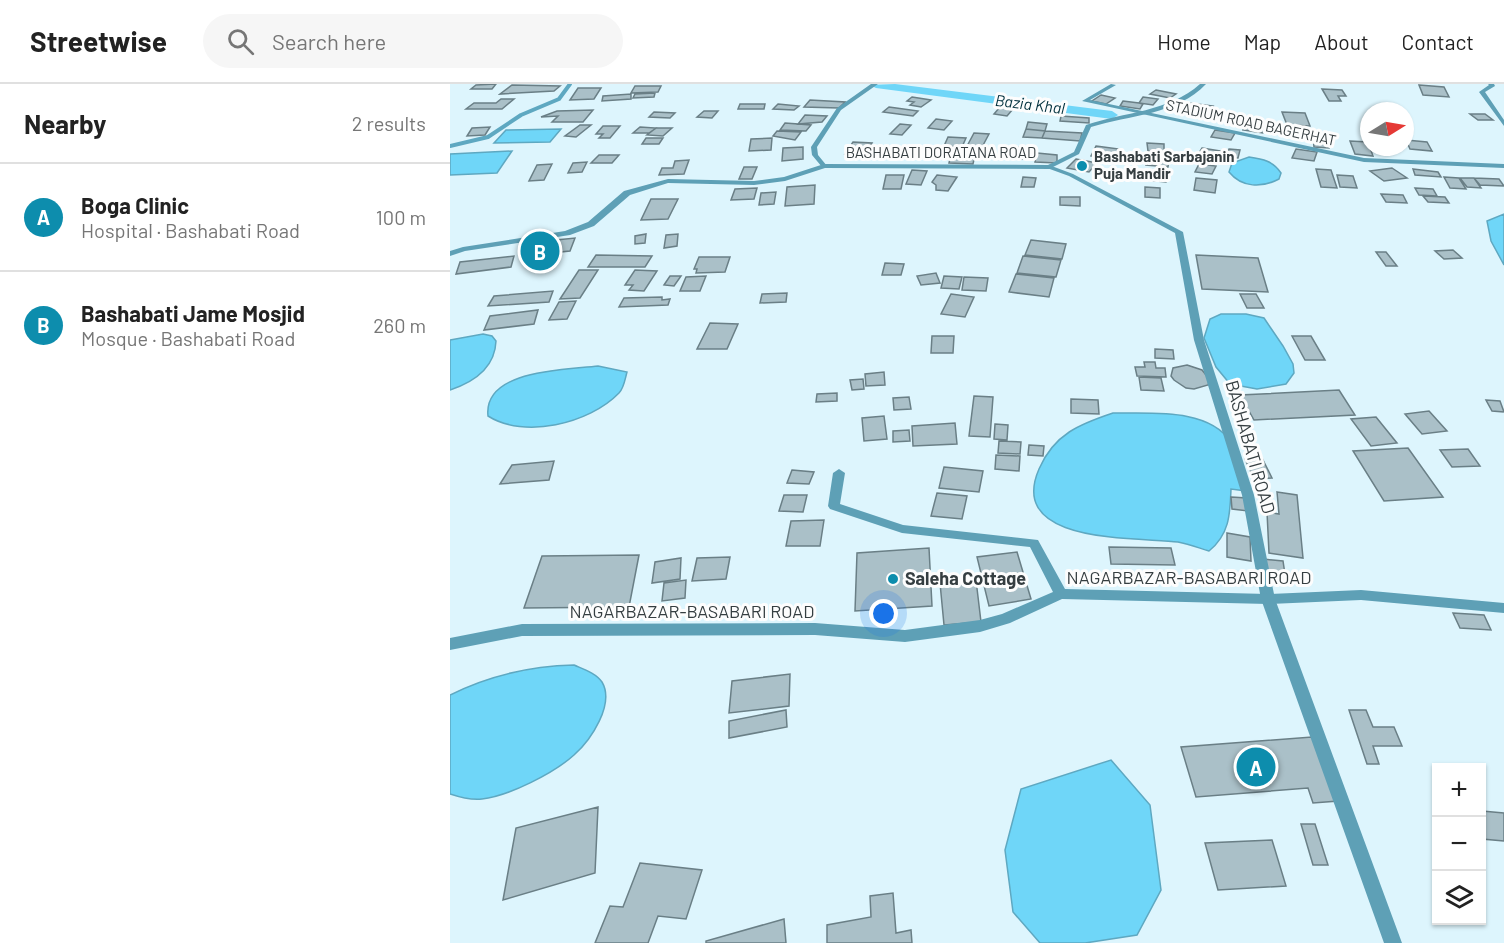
<!DOCTYPE html>
<meta charset="utf-8">
<style>
body{margin:0;font-family:Barlow,sans-serif;background:#f6f6f6;color:#222}
.controls{position:absolute;right:18px;bottom:18px;display:grid;overflow:hidden;border-radius:0px;box-shadow:0 2px 4px #0004}
.controls button{width:54px;height:54px;display:grid;place-items:center;padding:0;border:0;border-bottom:2px solid #e0e0e0;background:#fff;color:#222;font:30px sans-serif}
.compass{position:absolute;left:910px;top:18px;width:54px;height:54px;border-radius:50%;background:#fff;box-shadow:0 2px 4px #0004;rotate:79deg}
.you{position:absolute;left:434px;top:530px;width:21px;height:21px;margin:-15px;border:4px solid #fff;border-radius:50%;background:#1a73e8;box-shadow:0 0 0 9px #1a73e833}
.badge{display:grid;place-items:center;width:39px;height:39px;border-radius:50%;background:#0d8dad;color:#fff;font-size:20px;font-weight:700}
.pin{position:absolute;translate:-50% -50%;border:3px solid #fff;box-shadow:0 2px 6px #0006}
.list{margin:0;padding:0;list-style:none}
h2{display:flex;justify-content:space-between;align-items:center;height:78px;margin:0;padding:0 24px;font-size:26px}
h2 small{font-size:20px;font-weight:400;color:#767676}
.list li{display:grid;grid-template-columns:39px 1fr auto;gap:18px;align-items:center;box-sizing:border-box;height:108px;padding:0 24px;border-top:2px solid #e0e0e0}
.list b{display:block;font-size:22px;white-space:nowrap}
.list p{margin:0;font-size:20px;white-space:nowrap;color:#767676}
.list em{font-size:20px;font-style:normal;color:#767676}
.icon{flex:none;width:33px;height:33px;fill:none;stroke:currentColor;stroke-width:2;stroke-linecap:round;stroke-linejoin:round}
.map{position:relative;flex:none;width:1054px;height:859px;overflow:hidden}
header{display:flex;align-items:center;gap:36px;box-sizing:border-box;height:84px;padding:0 30px;background:#fff;border-bottom:2px solid #e0e0e0}
header strong{font-size:28px}
nav{display:flex;gap:33px;margin-inline-start:auto;font-size:21px}
.search{width:420px;height:54px;background:#f6f6f6;display:flex;align-items:center;gap:15px;box-sizing:border-box;padding:0 21px;border-radius:33px;color:#767676;font-size:22px}
main{display:flex}
aside{flex:1;background:#fff}
.map>svg:first-child{display:block}
.water{fill:#6fd6f8;stroke:#5ea8c1;stroke-width:1.5}
.lines{fill:none;stroke-linecap:round;stroke-linejoin:round}
.stream{stroke:#5ea8c1;stroke-width:4}
.canal{fill:#6fd6f8;fill-rule:evenodd}
.building{fill:#aac0c8;stroke:#6a7f86;stroke-width:1.5}
.minor{fill:#5ea0b6;fill-rule:evenodd}
.tertiary{fill:#5ea0b6;fill-rule:evenodd}
.poi-dot{fill:#0d8dad;stroke:#fdfdfd;stroke-width:2}
.labels{text-anchor:middle;stroke-width:6;stroke-linejoin:round;paint-order:stroke}
.far-street-label{font-size:15px;fill:#353e41;stroke:#fdfdfd}
.far-poi-label{font-size:15px;font-weight:bold;fill:#353e41;stroke:#fdfdfd;text-anchor:start}
.far-water-label{font-size:16px;font-style:italic;fill:#00303d;stroke:#fdfdfd}
.street-label{font-size:18px;fill:#353e41;stroke:#fdfdfd}
.poi-label{font-size:18px;font-weight:bold;fill:#353e41;stroke:#fdfdfd;text-anchor:start}
</style>
<header>
<strong>Streetwise</strong>
<div class="search"><svg class="icon" aria-label="search" viewBox="0 0 24 24"><circle cx="10" cy="10" r="6"/><path d="M15 15l6 6"/></svg>Search here</div>
<nav><a>Home</a><a>Map</a><a>About</a><a>Contact</a></nav>
</header>
<main>
<aside>
<h2>Nearby<small>2 results</small></h2>
<ul class="list">
<li><span class="badge">A</span><div><b>Boga Clinic</b><p>Hospital · Bashabati Road</p></div><em>100 m</em></li>
<li><span class="badge">B</span><div><b>Bashabati Jame Mosjid</b><p>Mosque · Bashabati Road</p></div><em>260 m</em></li>
</ul>
</aside>
<div class="map">
<svg width="1054" height="859" viewBox="0 0 1054 859">
<rect width="100%" height="100%" fill="#ddf5fd"/>
<!-- water -->
<path class="water" d="M111,45L100,58L44,59L56,46Z
M62,67L47,89L0,91V70Z
M799,73C813,75 823,77 831,89L829,95C812,104 792,104 779,88L782,79Z
M1054,130V181L1041,157L1037,137Z
M771,230H796L814,234L833,262L843,280L844,289L836,300L807,305L780,300L766,283L754,254L760,235Z
M33,250L42,252L46,257C45,284 24,298 0,306V256Z
M148,282L177,288C175,295 174,304 169,309C139,340 74,355 38,332C33,285 117,286 148,282Z
M663,329C699,330 758,323 781,358C789,371 792,392 797,407L781,405C780,429 780,450 759,467C749,464 739,460 728,458C687,453 556,461 589,385C604,350 630,340 663,329Z
M124,581C133,585 146,589 152,598C165,620 141,656 124,671C104,689 59,712 32,715C23,716 9,713 0,710V611C38,592 82,582 124,581Z
M661,676L700,721L711,806L687,851L635,859H590L563,828L555,766L571,705Z"/>
<g class="lines">
<!-- stream -->
<path class="stream" d="M0,62L38,53L71,31L109,15L120,0"/>
<!-- canal -->
<path class="canal" d="M445,0L662,27L668,31L662,35L426,4L420,1Z"/>
</g>
<!-- building -->
<path class="building" d="M46,0L42,5H21L26,1Z
M62,1L110,2L104,7L50,10Z
M969,1L994,3L999,13L973,11Z
M185,2H211L208,8L181,9Z
M128,4H151L144,15L120,16Z
M872,5L892,6L896,12H888L891,17H879Z
M706,6L726,10L720,14L700,10Z
M205,9L204,13L183,14L185,10Z
M181,10V15L152,17L153,12Z
M651,11L665,14L656,20L642,17Z
M462,13L481,16L471,23L460,21L464,18L457,17Z
M693,13L708,15L703,21L689,19Z
M51,15H64L52,25H16L24,19H46Z
M360,16L395,18L389,24L354,23Z
M673,17L689,19L693,20L690,25L670,22Z
M739,19L763,22L758,28L734,24Z
M290,20H315L314,25H288Z
M328,20L349,22L344,26L323,25Z
M439,23L468,27L463,32L433,28Z
M550,23L563,25L557,32L544,30Z
M143,26L133,38H102L108,32L91,33L107,27Z
M254,27H268L262,34L247,33Z
M204,28L225,29L220,34L199,33Z
M832,28L855,29L860,42L837,41Z
M1020,30H1035L1043,36H1028Z
M355,31L377,32L372,38L348,40Z
M611,32L639,34V39L610,37Z
M486,35L502,37L494,46L478,44Z
M578,38L597,40L595,47L576,45Z
M335,39L361,41L356,47L330,46Z
M797,39L817,42L813,49L793,46Z
M450,40L461,41L452,51L440,50Z
M130,41H141L126,53L115,52Z
M153,42H170L160,54H149L153,50H146Z
M40,43L35,51L17,52L22,44Z
M190,43L206,44L199,49H183Z
M206,44H222L213,52L197,51Z
M576,45L595,47L592,54L573,53Z
M765,46L785,49L781,56L761,53Z
M327,47L351,48L345,56L323,52Z
M595,47L632,49L630,57L592,54Z
M524,49L539,50L531,65L516,64Z
M498,53L516,54L512,63L494,62Z
M863,53L877,54L879,64L864,63Z
M196,54H213L209,60H192Z
M322,54L321,66L299,67L301,55Z
M956,56L977,58L982,67L960,65Z
M900,57L918,58L923,72L905,70Z
M403,58L422,59L414,71L395,70Z
M697,59L714,60V68L698,67Z
M646,62L669,65L663,75L641,72Z
M353,63V75L332,77L333,64Z
M563,63L583,64L582,75H561Z
M752,64L777,68L775,73L749,69Z
M779,65L790,66L788,74L776,73Z
M846,65L867,68L864,77L842,74Z
M587,69L607,71V79L585,78Z
M501,70L525,71L523,80L499,79Z
M149,71H169L162,79H141Z
M698,74L719,76L718,83L696,81Z
M626,75L647,79L639,88L617,84Z
M239,76L234,90L209,91L212,84H223L225,77Z
M137,78L132,88L118,89L123,79Z
M102,80L94,96L79,97L87,81Z
M749,80L766,82L762,90L745,88Z
M294,83H307L302,95H289Z
M942,84L957,94L934,97L920,87Z
M866,85L881,86L887,104L871,103Z
M963,85L988,88L991,93L965,91Z
M462,86L477,87L471,101L456,100Z
M699,89L718,91L716,98L697,96Z
M436,91H454L451,105H433Z
M487,91L507,93L498,107L486,106V101L482,98Z
M887,91L903,92L907,104L890,103Z
M573,93L586,94L584,103H571Z
M994,93L1009,94L1016,105L1000,104Z
M746,94L767,96L765,109L744,106Z
M1010,94H1024L1031,104L1017,103Z
M1024,94L1049,95L1054,102L1030,101Z
M365,101L364,120L335,122L337,103Z
M695,103L710,104V114L695,113Z
M307,104L304,115L281,116L285,105Z
M965,104L983,105L987,112L969,111Z
M326,108L324,120L309,121L311,109Z
M931,110L953,111L957,119L936,118Z
M973,112L995,113L999,119L978,118Z
M610,113H630V122L610,121Z
M201,115H228L218,135L191,136Z
M196,150L195,159L185,160V152Z
M228,150L227,162L214,164L216,151Z
M125,154L120,167L100,169L106,156Z
M581,156L616,160L612,175L575,171Z
M1003,166L1012,174L994,175L985,167Z
M926,168H936L947,182H936Z
M146,171L202,172L195,183H138Z
M746,171L808,174L818,208L752,205Z
M64,172L61,183L6,190L10,178Z
M573,172L611,176L606,193L567,189Z
M249,173H280L275,188L246,189L247,185H244Z
M435,179L454,180L451,191H432Z
M129,186H148L130,214L110,215Z
M185,186L207,187L194,207L179,206L183,201H175Z
M486,189L490,199L471,201L467,192Z
M566,190L604,194L599,213L559,208Z
M220,192H231L224,202L214,201Z
M256,192L250,207H230L236,193Z
M494,192L512,193L509,205L491,204Z
M514,193L538,194L536,207L512,206Z
M103,207L99,218L38,222L44,212Z
M337,209L336,218L310,219L312,210Z
M501,210L524,213L515,233L491,230Z
M790,210H806L814,224H797Z
M212,213V216L220,215L218,221L169,223L174,214Z
M126,217L117,235L99,236L109,218Z
M88,226L84,240L34,246L40,232Z
M260,239L288,240L277,265H247Z
M482,252H504L503,269H481Z
M842,252H861L875,276H855Z
M705,265L723,266L724,275L705,274Z
M694,278H705L706,284H715L716,293L687,292L685,283H695Z
M737,281L752,286L760,296L758,301L744,305L736,304L724,296L721,292L723,284Z
M434,288L435,301L416,302L415,290Z
M689,293L711,294L714,307L691,306Z
M413,295L414,305L402,306L400,296Z
M889,306L905,331L804,336L790,311Z
M387,309V317L366,318L367,310Z
M524,312L543,313L540,353L519,352Z
M459,313L461,325L444,326L443,314Z
M621,315L648,316L649,330L621,329Z
M1036,316L1050,317L1054,328L1042,327Z
M979,327L997,347L972,350L955,330Z
M434,332L437,355L414,357L412,334Z
M926,333L947,359L921,362L901,335Z
M505,339L507,360L463,362L462,342Z
M545,340L558,341L557,356L544,355Z
M459,346L460,357L443,358V347Z
M549,357L571,358L570,370L548,369Z
M579,361L594,362L593,372L578,371Z
M958,364L993,413L934,417L903,367Z
M1018,365L1030,382L1002,383L990,366Z
M546,371L570,372L569,387L545,385Z
M812,374L822,394L804,395L795,375Z
M104,377L99,396L50,400L62,381Z
M494,383L533,387L529,408L489,404Z
M342,386L364,388L359,400L337,399Z
M827,408L847,411L853,474L819,469L817,428L829,430Z
M487,409L517,412L512,435L481,432Z
M334,411H357L353,428L329,427Z
M781,413L797,414L798,427L782,425Z
M374,436L370,462H336L341,437Z
M777,449L800,453L801,477L777,473Z
M659,463L721,464L725,481L661,480Z
M479,464L482,522L405,527L407,469Z
M567,468L581,515L539,522L527,473Z
M189,471L179,523L74,524L92,472Z
M280,473L276,495L242,497L247,474Z
M231,474L230,495L202,499L205,478Z
M813,475L833,477L836,497L815,494Z
M236,496L235,514L212,517L214,499Z
M526,496L531,538L494,541L490,499Z
M1003,529L1034,531L1041,546L1010,544Z
M340,590L339,622L279,629L282,597Z
M336,626L337,643L279,654V637Z
M899,626H916L923,643H944L952,662H923L929,680H917Z
M862,653L888,717L863,719L858,704L746,713L731,663Z
M148,723L145,789L53,816L66,744Z
M1032,727L1054,729V757L1032,755Z
M851,740H865L878,781H863Z
M822,756L836,802L768,806L755,759Z
M190,779L252,786L236,835L208,832L198,859H145L160,822L173,823Z
M443,809L446,849L461,846L462,859H377V841L421,833L420,812Z
M334,835L336,859H256V857Z"/>
<g class="lines">
<!-- minor -->
<path class="minor" d="M421,0H428L391,26L367,63L368,71L377,82L372,83L362,71L361,63L387,24Z
M661,0L666,1L640,16L914,74L1054,80V84L914,78L632,17Z
M1038,0H1044L1045,2L1035,8L1054,36V42L1029,8L1039,1Z
M599,81L623,90L733,148L754,256L804,411L825,515L952,859H934L811,515L792,411L744,256L725,149L619,92L597,84V82Z"/>
<!-- tertiary -->
<path class="tertiary" d="M750,0H756C727,31 679,31 641,43L629,70L599,85L375,84L335,97L304,101L218,99L180,111L144,142L120,151L15,167L0,172V167L13,163L115,147L138,138L174,107L218,95L304,97L334,93L374,80L598,81L624,68L636,41C674,28 719,28 750,0Z
M389,385L395,389L390,420L453,441L588,456L615,505L818,510L911,506L1054,519V529L911,516L818,520L612,515L560,539L530,548L455,558L365,551L72,552L0,566V554L72,540L365,539L455,546L530,536L552,530L603,508L580,463L452,449L380,425L378,422L383,389Z"/>
</g>
<!-- markers -->
<g class="poi-dot">
<circle cx="632" cy="82" r="6"/>
<circle cx="443" cy="495" r="6"/>
</g>
<g class="labels">
<!-- far-street labels -->
<g class="far-street-label">
<text transform="translate(801 39) rotate(12)" y="5">STADIUM ROAD BAGERHAT</text>
<text x="491" y="74">BASHABATI DORATANA ROAD</text>
</g>
<!-- far-poi labels -->
<g class="far-poi-label">
<text x="644" y="78">Bashabati Sarbajanin<tspan x="644" dy="17">Puja Mandir</tspan></text>
</g>
<!-- far-water labels -->
<g class="far-water-label">
<text transform="translate(580 20) rotate(7)" y="6">Bazia Khal</text>
</g>
<!-- street labels -->
<g class="street-label">
<text transform="translate(800 363) rotate(74)" y="6">BASHABATI ROAD</text>
<text x="739" y="500">NAGARBAZAR-BASABARI ROAD</text>
<text x="242" y="534">NAGARBAZAR-BASABARI ROAD</text>
</g>
<!-- poi labels -->
<g class="poi-label">
<text x="455" y="501">Saleha Cottage</text>
</g>
</g>
</svg>
<div class="controls">
<button>+</button>
<button>−</button>
<button><svg class="icon" aria-label="layers" viewBox="0 0 24 24"><path d="M12 4l9 5-9 5-9-5zM3 14l9 5 9-5"/></svg></button>
</div>
<svg class="compass" viewBox="-18 -18 36 36"><path d="M0-13l5 13h-10z" fill="#e53935"/><path d="M0 13l5-13h-10z" fill="#767676"/></svg>
<div class="you"></div>
<div class="pin badge" style="left:806px;top:683px">A</div>
<div class="pin badge" style="left:90px;top:167px">B</div>
</div>
</main>
